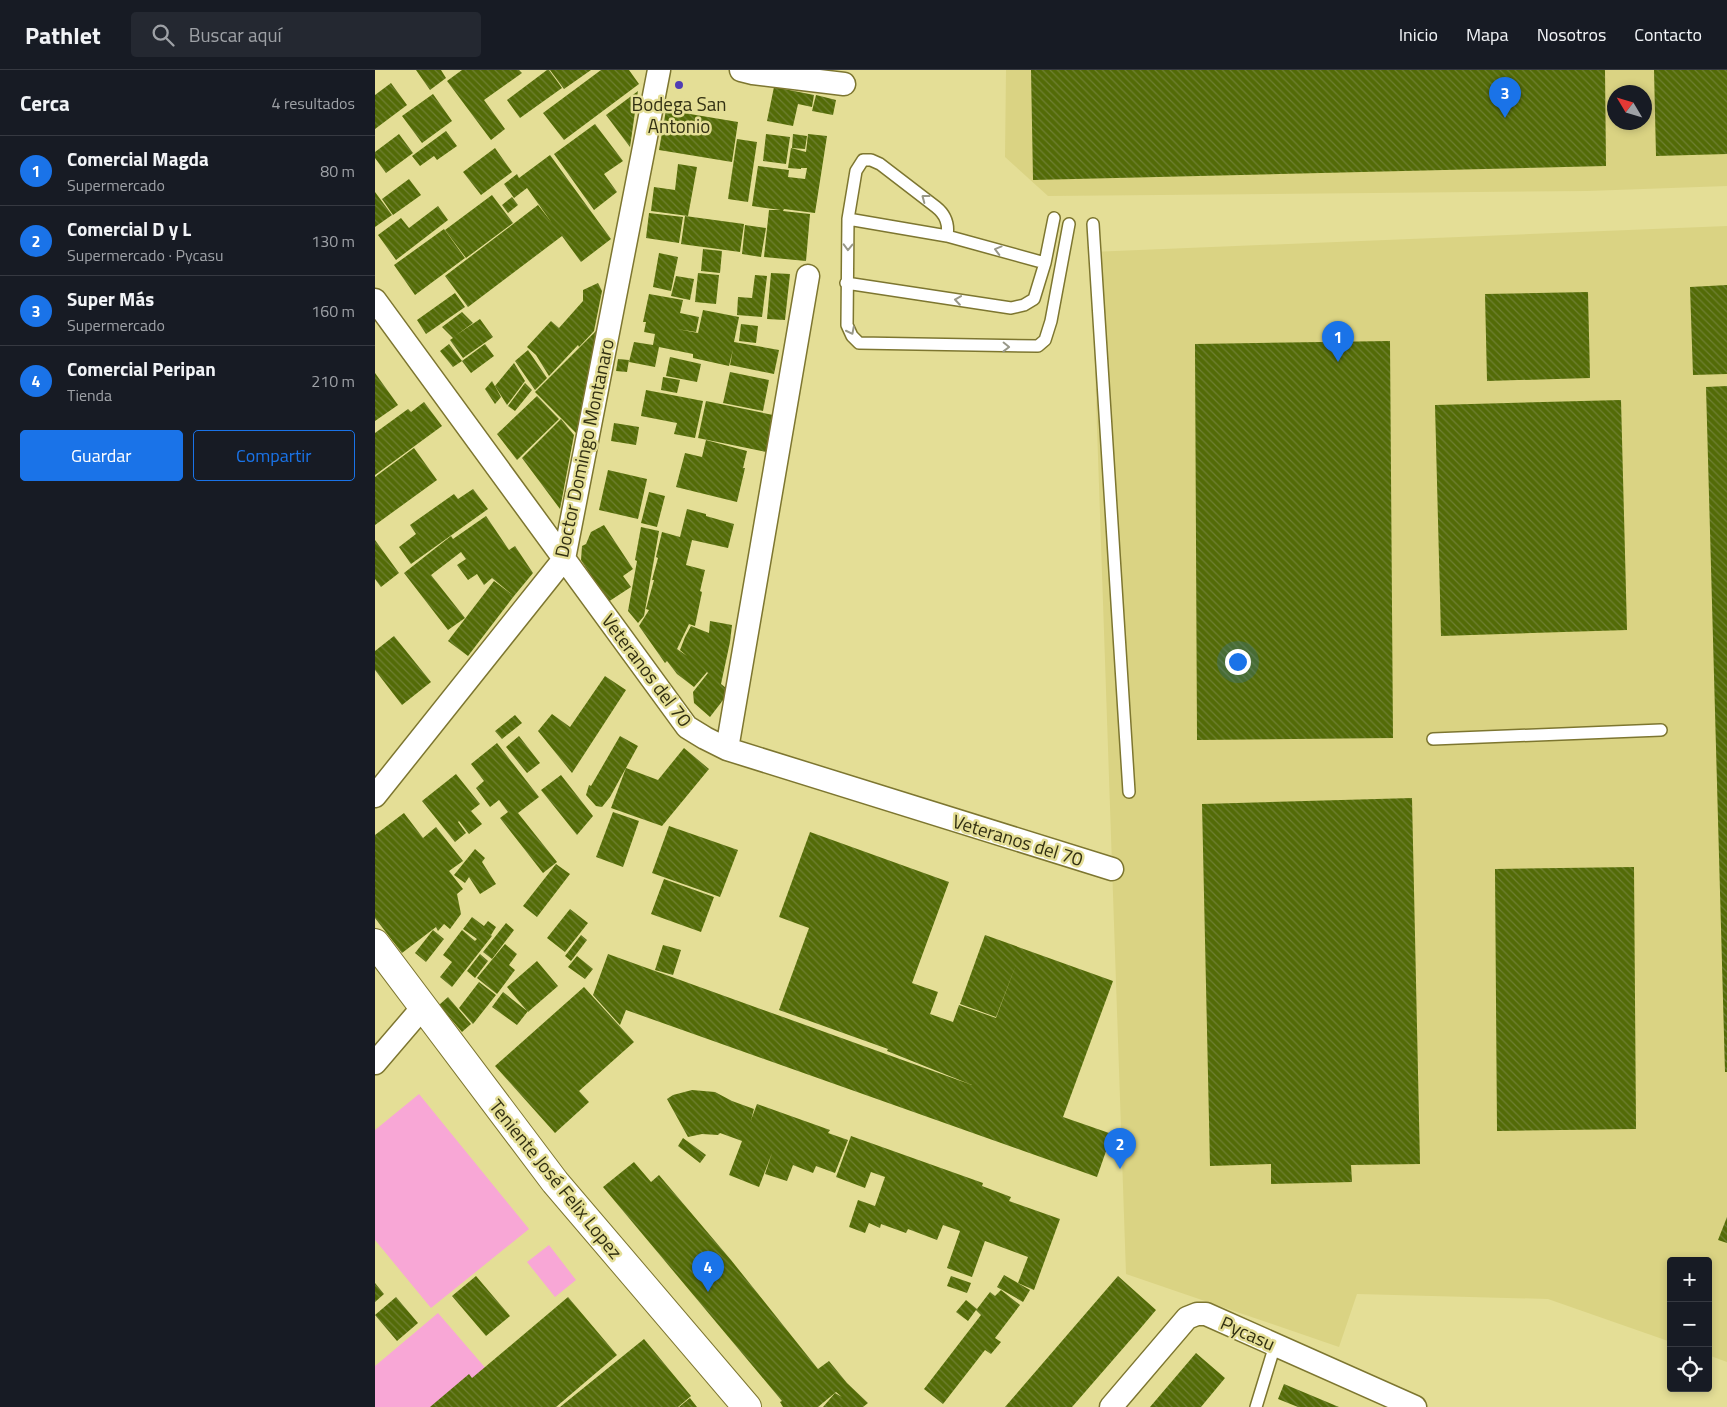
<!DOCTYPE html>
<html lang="es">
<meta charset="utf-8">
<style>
body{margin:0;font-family:"Titillium Web",sans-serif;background:#242831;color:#f1f3f6}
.controls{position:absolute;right:15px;bottom:15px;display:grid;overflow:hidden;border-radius:5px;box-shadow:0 2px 8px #0003}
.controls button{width:45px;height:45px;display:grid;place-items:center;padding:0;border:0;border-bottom:1px solid #363941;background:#171b24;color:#f1f3f6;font:25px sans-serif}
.compass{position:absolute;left:1232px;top:15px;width:45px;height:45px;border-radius:50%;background:#171b24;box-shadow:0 2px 8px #0003;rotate:308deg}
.you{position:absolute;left:862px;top:591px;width:18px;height:18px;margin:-12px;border:4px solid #fff;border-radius:50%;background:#1a73e8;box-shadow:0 0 0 8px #1a73e833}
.badge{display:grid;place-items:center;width:32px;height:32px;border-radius:50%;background:#1a73e8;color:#fff;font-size:16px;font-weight:700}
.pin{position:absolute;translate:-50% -41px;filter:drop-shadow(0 1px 2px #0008)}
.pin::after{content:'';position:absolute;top:26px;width:18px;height:15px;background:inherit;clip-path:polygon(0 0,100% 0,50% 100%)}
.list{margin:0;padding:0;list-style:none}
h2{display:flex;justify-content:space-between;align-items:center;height:65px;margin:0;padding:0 20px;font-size:21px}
h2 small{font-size:16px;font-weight:400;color:#9ea1a6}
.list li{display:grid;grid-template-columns:32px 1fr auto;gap:15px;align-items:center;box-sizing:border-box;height:70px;padding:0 20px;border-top:1px solid #363941}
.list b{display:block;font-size:19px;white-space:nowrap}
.list p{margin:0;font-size:16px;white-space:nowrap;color:#9ea1a6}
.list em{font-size:16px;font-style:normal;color:#9ea1a6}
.actions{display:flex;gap:10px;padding:15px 20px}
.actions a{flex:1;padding:11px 0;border:1px solid #1a73e8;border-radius:5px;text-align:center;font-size:18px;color:#1a73e8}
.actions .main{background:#1a73e8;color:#fff}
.icon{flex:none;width:28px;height:28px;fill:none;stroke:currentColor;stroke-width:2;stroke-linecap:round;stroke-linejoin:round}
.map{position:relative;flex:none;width:1352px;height:1337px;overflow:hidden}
header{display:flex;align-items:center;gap:30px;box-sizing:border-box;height:70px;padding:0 25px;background:#171b24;border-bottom:1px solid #363941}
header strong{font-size:24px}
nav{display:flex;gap:28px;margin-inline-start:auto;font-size:18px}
.search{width:350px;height:45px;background:#242831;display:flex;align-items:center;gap:12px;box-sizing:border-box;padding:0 18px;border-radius:5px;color:#9ea1a6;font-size:19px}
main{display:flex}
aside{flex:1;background:#171b24}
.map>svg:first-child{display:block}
.built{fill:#dad383;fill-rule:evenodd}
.green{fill:#f8a7d6}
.building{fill:url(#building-back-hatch)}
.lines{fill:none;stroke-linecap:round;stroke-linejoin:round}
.service-casing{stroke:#7d7630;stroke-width:14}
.minor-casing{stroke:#7d7630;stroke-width:25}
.secondary-casing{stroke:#7d7630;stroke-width:30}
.service{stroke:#fff;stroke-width:11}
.minor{stroke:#fff;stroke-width:22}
.secondary{stroke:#fff;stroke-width:28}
.oneway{stroke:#989888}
.poi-dot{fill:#503db4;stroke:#e4de96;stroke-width:2}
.labels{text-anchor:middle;stroke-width:5;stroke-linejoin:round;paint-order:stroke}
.poi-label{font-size:19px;fill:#323012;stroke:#e4de96}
.street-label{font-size:19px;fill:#323012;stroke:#e4de96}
</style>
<header>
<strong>Pathlet</strong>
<div class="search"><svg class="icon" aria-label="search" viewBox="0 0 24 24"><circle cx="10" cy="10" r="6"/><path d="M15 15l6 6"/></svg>Buscar aquí</div>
<nav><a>Inicio</a><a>Mapa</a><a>Nosotros</a><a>Contacto</a></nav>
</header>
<main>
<aside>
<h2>Cerca<small>4 resultados</small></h2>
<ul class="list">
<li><span class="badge">1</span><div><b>Comercial Magda</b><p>Supermercado</p></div><em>80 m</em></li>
<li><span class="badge">2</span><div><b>Comercial D y L</b><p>Supermercado · Pycasu</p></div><em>130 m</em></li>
<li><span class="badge">3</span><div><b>Super Más</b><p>Supermercado</p></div><em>160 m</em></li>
<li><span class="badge">4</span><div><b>Comercial Peripan</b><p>Tienda</p></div><em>210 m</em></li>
</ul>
<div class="actions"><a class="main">Guardar</a><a>Compartir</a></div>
</aside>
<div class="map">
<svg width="1352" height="1337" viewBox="0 0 1352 1337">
<defs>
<pattern id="building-back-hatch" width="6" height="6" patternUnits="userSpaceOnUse" patternTransform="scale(1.25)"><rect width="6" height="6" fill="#536b07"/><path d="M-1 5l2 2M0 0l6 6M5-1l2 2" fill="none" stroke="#6f8033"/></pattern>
</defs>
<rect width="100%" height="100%" fill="#e4de96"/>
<!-- built -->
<path class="built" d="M631,0H1352V116L1212,121L673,126L630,87ZM1240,22H1270V52H1240Z
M1352,156V1292L1333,1285V1191H1296V1272L1173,1229L982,1224L964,1277L751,1204L716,182Z"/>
<!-- green -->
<path class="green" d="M44,1024L154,1159L56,1238L0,1170V1060Z
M174,1175L201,1210L180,1227L152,1192Z
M63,1243L113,1301L71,1337H0V1296Z"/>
<!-- building -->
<path class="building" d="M41,0H66L71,8L55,20Z
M87,0H144L147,3L109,30L130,59L116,70L72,11Z
M172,0H174L187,18L145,48L132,30Z
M175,0H216L189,19Z
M226,0H254L264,14L189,70L168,43Z
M656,0H1230L1231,96L658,110Z
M1279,0H1352V84L1281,86Z
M16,13L32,35L0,59V25Z
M399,17L439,25L437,37L423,34L418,56L392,51Z
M263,21L255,77L231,45Z
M58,24L77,51L47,73L27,46Z
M441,25L461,30L458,45L437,41Z
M291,40L363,52L357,92L284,80Z
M220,54L248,91L229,104L242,122L219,140L179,84Z
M71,61L82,76L62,90L59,86L45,96L37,86Z
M24,64L38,83L11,103L0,88V82Z
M391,64L415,67L411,94L388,91Z
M418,64L432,66L430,79L417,78Z
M433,64L452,66L440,143L409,139L408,141L435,144L431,191L389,187L394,140H406L377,136L383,96L414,100L413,107L430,109L432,98H426V99L413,98L416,78L431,82Z
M362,69L382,72L373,132L353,129Z
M120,78L137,102L106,125L88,102Z
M175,85L236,169L206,192L187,166L93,237L70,206L163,135L177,153L152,118L139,128L129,114L142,104L144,108Z
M303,94L322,97L313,146L276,141L279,117L300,120Z
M34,109L46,125L18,145L7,129Z
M0,122L17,145L0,157Z
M117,125L138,153L91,188L70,160Z
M137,127L143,135L133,143L127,135Z
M63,136L73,150L21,190L3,165L26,148L34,158Z
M274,143L308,147L304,173L271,168Z
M310,146L369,154L365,182L306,174Z
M370,155L391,158L386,187L367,184Z
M69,159L90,188L40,225L19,195Z
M328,179L347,181L345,203L326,201Z
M284,183L303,187L296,221L278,217Z
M323,203L344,205L341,234L320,232Z
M396,203L415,204L410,250L392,249Z
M380,205L392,206L387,247L362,245L363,227L377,228Z
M301,206L319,209L315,230L296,226Z
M223,213L227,221L219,261L204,277L203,275L174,306L161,285L152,277L176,251L184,258L208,231V220Z
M1352,215V304L1318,305L1315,217Z
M1213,222L1215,308L1112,311L1110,224Z
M80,223L90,237L51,264L42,250Z
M274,224L308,230L305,243L324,247L321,262L302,259L323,263L328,240L364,247L359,272L404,280L399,304L355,295L358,279L354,296L318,288V284L284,277L280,297L254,292L259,272L278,275L280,264L269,262L271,252H268Z
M87,242L98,253L80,266L105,249L118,267L88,288L75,270L78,268L67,257Z
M366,254L383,256L381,273L364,271Z
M224,258L202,364L160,322Z
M1015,271L1018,668L822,670L820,274Z
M74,274L87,291L110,274L119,286L96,303L87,291L78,297L65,281Z
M153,280L172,308L160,320L140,291Z
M295,287L326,294L322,312L291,306Z
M243,289L254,290L252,302L241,301Z
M139,293L150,311L132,335L120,316Z
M355,302L394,310L388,341L348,333Z
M0,303L23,335L0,351Z
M288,307L305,310L302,323L286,320Z
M117,311L126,327L120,334L110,319Z
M150,313L157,320L140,341L133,336Z
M1352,316V1002H1350L1331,317Z
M271,320L328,331L320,368L299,364L302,353L266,346Z
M162,326L184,349L142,390L122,364Z
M1246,330L1252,560L1066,566L1060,335Z
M331,331L398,345L391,382L323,368Z
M49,332L67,356L0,405V363L33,339L36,342Z
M186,349L199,365L185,439L147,388Z
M239,353L264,357L261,375L236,371Z
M331,370L372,381L368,398H370L362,432L301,417L310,383L327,387Z
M39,378L62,410L0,455V407Z
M233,400L272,409L263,449L224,440Z
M98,419L113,439L36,494L24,477L41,464L35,455L79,424L83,429Z
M274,422L290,426L282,457L266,453Z
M312,439L331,444V446L359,454L353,478L317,470L311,495L330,500L325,521L327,522L320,556L314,554L302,579L312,586L305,580L310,567L316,556L334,563L335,551L357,555L355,572L346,614L355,621L335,647L319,633L318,622L333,603L332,602L319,617L302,604L292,591L290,593L264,556L274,540L271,539L279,510H277L283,488L281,487L287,462L305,467Z
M111,446L134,480L140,476L158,503L139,526L117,508L109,515L102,504L93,510L82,495L91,489L86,482L56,505L90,548L73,560L29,503L76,466L78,469Z
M229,455L258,499L248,506L256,517L233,532L206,490L207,476L211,474L216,462Z
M266,457L284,461L269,546L263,553L253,541L262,491L260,490Z
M0,470L24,503L6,517L0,509Z
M119,511L139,526L93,586L73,571Z
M19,566L56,612L27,635L0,600V581Z
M230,606L251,620L197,703L163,661L177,644L195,657Z
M140,645L147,653L127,669L120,661Z
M144,666L165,693L152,703L131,677Z
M245,666L263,676L235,727L227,737L221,736L211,725L214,715L216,716Z
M122,673L164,727L143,743L182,792L168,803L125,748L133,742L124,730L115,737L101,718L109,711L96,694Z
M309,678L334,699L287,756L236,738L251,698L283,710Z
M81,704L105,734L96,741L107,754L94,764L84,751L83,752L91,763L80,772L47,731Z
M186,705L218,746L202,765L166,720Z
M1037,728L1045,1094L976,1095L977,1112L896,1114V1094L835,1096L827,734Z
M238,742L264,751L248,797L221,787Z
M29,743L48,768L61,757L88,791L74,801L88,819L82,824L86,844L75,859L69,854L63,861L61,857L27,883L0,848V765Z
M294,756L363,780L345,827L277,803Z
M435,762L574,812L537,913L563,922L555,944L578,952L584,935L621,948L642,892L621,947L585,934L610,865L738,911L688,1047L737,1064L722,1107L251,940L245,955L218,925L233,884L597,1015L512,981L513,979L404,940L434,858L404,847Z
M100,779L110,788L107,792L121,814L105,824L94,807L90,813L79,805Z
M181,794L195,804L162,847L148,836Z
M1259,797L1261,1059L1122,1061L1120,799Z
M289,809L339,827L326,862L276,844Z
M195,839L213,853L190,882L172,868Z
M97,847L109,856L113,851L121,857L116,865L109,860L117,866L77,917L65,907L77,892L68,885L87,860L100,871L102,869L88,859Z
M131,853L139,860L117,889L108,882Z
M58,860L69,869L51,892L40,883Z
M206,865L212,870L196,891L190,886Z
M130,874L142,884L134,895L140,900L122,924L102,908Z
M288,875L306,880L298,905L280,900Z
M105,884L113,891L100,908L92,901Z
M202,886L218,899L210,909L193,897Z
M162,891L183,916L153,942V941L142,955L117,937L128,922L152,941L132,917Z
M104,912L121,925L98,954L84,938Z
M209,917L259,972L204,1021L214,1032L180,1063L120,996Z
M73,927L96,954L87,962L64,935Z
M317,1020L340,1022L357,1031L379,1039L376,1050L382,1034L455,1060L453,1063L473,1070L460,1103L441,1096L438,1103L418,1095L412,1111L390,1104L397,1083L384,1117L354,1105L367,1071L345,1063L343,1065L327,1064L313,1067L292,1029L298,1025Z
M476,1066L608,1113L607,1116L636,1127L634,1131L685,1149L659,1220L643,1213L653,1187L610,1171L597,1207L572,1198L585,1161L568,1155L562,1170L533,1159L531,1163L506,1154L505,1158L494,1153L490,1163L474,1157L483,1130L500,1136L510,1107L496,1102L490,1118L461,1107Z
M308,1068L331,1085L325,1093L303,1076Z
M259,1092L276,1112L284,1105L356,1190L443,1299L454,1291L472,1313L493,1333L488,1337H448L460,1323L467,1327L461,1322L443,1337H408L405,1332L407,1331L228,1117Z
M1352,1147V1173L1343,1170Z
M629,1205L655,1220L648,1232L622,1217Z
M101,1206L135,1246L111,1266L77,1226Z
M576,1206L596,1213L592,1223L572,1216Z
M743,1206L781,1240L764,1260L697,1337H630Z
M0,1213L9,1224L0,1232Z
M626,1220L645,1235L620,1268L626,1272L616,1284L610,1280L568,1334L549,1319L606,1245L601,1240L593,1251L581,1242L591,1230L602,1239L615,1222L620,1226Z
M21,1227L43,1253L22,1271L0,1245Z
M193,1227L242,1285L181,1337H55L94,1304L97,1308Z
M269,1269L316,1326L303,1337H185Z
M821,1283L850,1308L826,1337H775Z
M909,1314L964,1337H923L903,1329Z
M315,1328L322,1337H304Z"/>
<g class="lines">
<defs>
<path id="service" d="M473,149L572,166L670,193
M718,154L754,722
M572,166C574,154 571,145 561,137L505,94L496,90H488L481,101L473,149L472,255L477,266L484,273L663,276L670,270L676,251L694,154
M471,213L636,238L649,235L659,229L670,193L679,148
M1058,669L1286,660
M881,1337L900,1275"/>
<path id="minor" d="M366,0L378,3L469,14
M0,230L312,657L330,668L352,679L737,799
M352,679L433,206
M0,726L189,489L284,0
M0,993L48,937
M736,1337L812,1248L822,1244H831L1040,1337"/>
<path id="secondary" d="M0,873L180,1112L372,1337"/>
</defs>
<!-- service casing -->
<use href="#service" class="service-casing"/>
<!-- minor casing -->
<use href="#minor" class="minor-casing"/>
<!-- secondary casing -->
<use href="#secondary" class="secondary-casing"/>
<!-- service -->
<use href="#service" class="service"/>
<!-- minor -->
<use href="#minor" class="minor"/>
<!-- secondary -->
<use href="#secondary" class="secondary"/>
</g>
<!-- one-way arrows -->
<defs><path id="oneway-chevron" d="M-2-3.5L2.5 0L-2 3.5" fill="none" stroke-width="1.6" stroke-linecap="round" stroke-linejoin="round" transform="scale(1.25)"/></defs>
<g class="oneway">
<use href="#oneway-chevron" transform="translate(550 128) rotate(-143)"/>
<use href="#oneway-chevron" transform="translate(473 177) rotate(91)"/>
<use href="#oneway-chevron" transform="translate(623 180) rotate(-165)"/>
<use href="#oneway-chevron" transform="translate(583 230) rotate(-172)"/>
<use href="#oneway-chevron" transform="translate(476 261) rotate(63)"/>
<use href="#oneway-chevron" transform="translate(631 277) rotate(1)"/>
</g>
<!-- markers -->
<circle class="poi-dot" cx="304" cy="15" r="5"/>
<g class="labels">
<!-- poi labels -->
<g class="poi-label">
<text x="304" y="41">Bodega San<tspan x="304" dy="22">Antonio</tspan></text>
</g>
<!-- street labels -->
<g class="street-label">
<text transform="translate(209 378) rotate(-78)" y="7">Doctor Domingo Montanaro</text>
<text transform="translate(272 600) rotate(53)" y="7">Veteranos del 70</text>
<text transform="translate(643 770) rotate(17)" y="7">Veteranos del 70</text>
<text transform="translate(181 1109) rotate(51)" y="7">Teniente José Felix Lopez</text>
<text transform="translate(873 1263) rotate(24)" y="7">Pycasu</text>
</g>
</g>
</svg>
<div class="controls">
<button>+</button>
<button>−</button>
<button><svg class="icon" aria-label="locate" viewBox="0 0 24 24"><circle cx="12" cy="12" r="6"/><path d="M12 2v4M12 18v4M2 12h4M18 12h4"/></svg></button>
</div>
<svg class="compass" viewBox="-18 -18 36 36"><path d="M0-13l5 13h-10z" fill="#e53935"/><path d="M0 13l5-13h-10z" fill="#9ea1a6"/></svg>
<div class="you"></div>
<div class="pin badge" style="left:963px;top:292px">1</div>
<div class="pin badge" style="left:745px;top:1099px">2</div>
<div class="pin badge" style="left:1130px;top:48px">3</div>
<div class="pin badge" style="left:333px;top:1222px">4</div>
</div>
</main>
